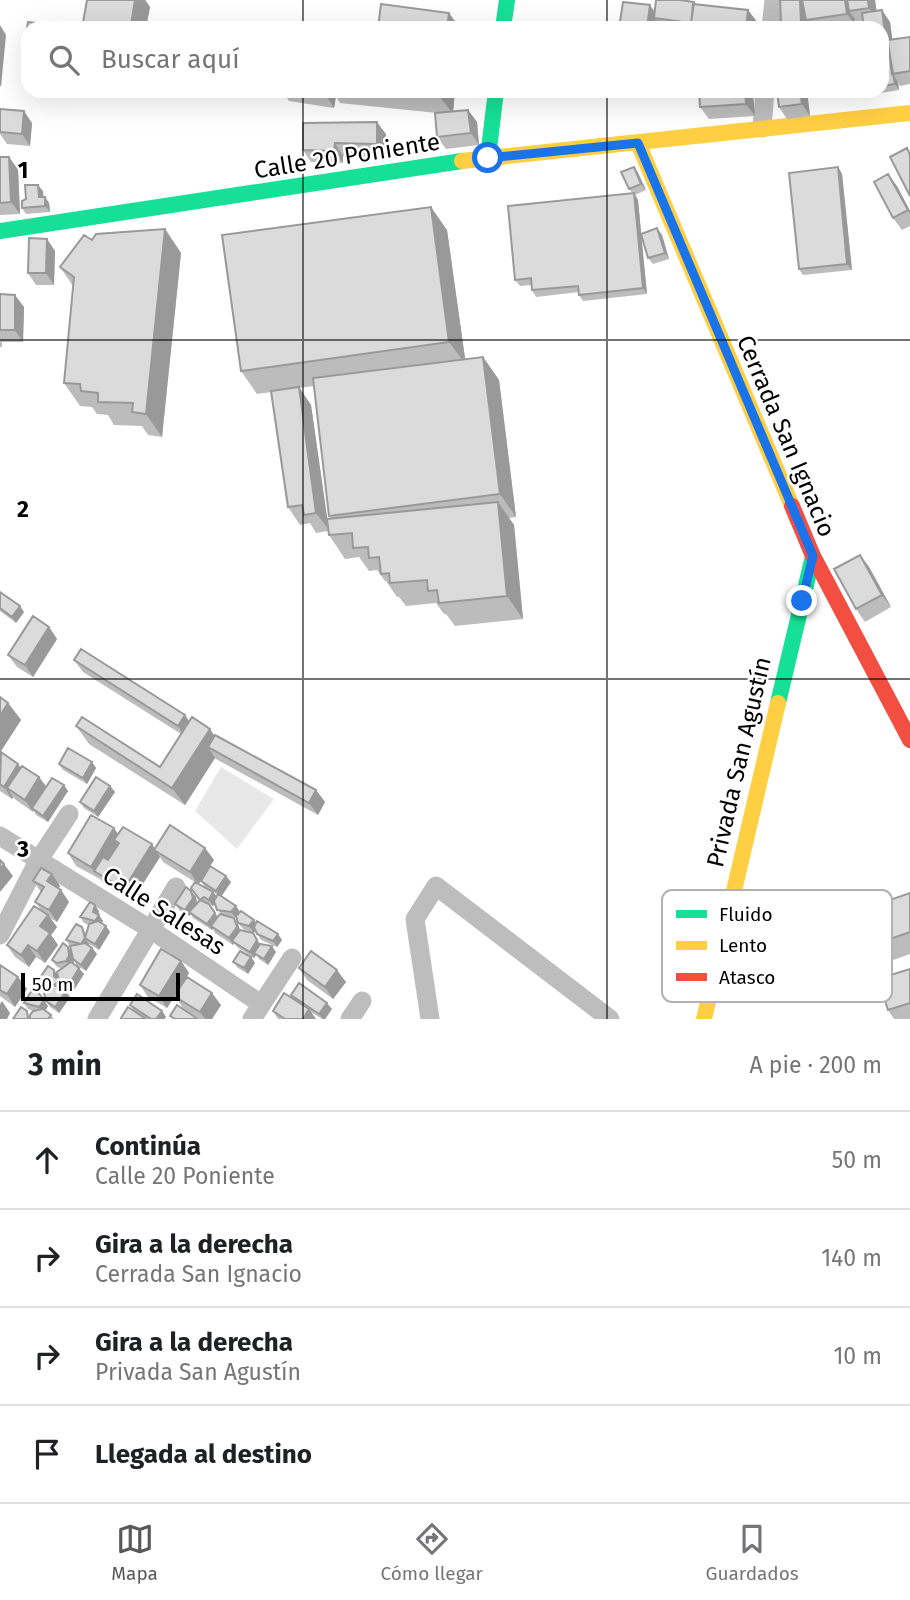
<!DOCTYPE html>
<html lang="es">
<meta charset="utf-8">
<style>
body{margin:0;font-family:"Fira Sans",sans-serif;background:#f2f2f2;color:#202124}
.scale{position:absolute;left:21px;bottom:18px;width:159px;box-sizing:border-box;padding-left:7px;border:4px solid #000;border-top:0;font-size:19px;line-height:24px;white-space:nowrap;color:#000;-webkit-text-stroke:5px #fff;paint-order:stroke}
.stop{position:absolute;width:21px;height:21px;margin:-16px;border:5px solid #1a73e8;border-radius:50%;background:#fff}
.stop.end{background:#1a73e8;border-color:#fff;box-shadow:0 2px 7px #0008}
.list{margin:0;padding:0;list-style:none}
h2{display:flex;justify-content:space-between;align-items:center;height:91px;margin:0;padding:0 28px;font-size:30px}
h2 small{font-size:23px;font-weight:400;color:#757577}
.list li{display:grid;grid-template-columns:46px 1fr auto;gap:21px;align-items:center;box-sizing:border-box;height:98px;padding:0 28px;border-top:2px solid #e0e0e0}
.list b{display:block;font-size:26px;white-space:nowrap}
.list p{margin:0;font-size:23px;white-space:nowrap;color:#757577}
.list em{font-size:23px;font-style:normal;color:#757577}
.icon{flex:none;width:38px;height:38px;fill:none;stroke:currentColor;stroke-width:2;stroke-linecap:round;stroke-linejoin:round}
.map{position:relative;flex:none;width:910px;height:1019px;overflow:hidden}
.search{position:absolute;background:#fff;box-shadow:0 7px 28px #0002;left:21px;right:21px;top:21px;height:77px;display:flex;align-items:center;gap:18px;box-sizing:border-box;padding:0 24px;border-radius:21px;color:#757577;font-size:26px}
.sheet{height:483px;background:#fff}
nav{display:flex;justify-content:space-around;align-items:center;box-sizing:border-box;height:98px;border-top:2px solid #e0e0e0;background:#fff;font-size:19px;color:#757577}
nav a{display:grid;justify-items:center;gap:4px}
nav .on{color:#595959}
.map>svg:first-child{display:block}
.green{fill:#e8e8e8}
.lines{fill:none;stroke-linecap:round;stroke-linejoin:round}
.street{stroke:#bdbdbd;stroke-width:19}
.fast{stroke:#16e098;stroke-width:16}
.slow{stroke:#ffcf43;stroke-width:16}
.jam{stroke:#f24e42;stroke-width:16}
.wall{fill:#bcbcbc;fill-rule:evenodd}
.shaded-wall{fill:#999}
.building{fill:#dbdbdb;stroke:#999;stroke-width:2}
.route{stroke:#1a73e8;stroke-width:9}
.grid{fill:none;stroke:#000;stroke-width:2;stroke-opacity:0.55}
.labels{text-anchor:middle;stroke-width:5;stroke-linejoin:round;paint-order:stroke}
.street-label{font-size:24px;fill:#000;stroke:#fff}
.key{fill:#fff;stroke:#b2b2b2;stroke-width:2}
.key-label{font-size:19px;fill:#000}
.grid-label{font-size:23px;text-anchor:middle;font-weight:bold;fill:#000;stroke:#fff;stroke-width:5;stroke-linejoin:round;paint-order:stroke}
</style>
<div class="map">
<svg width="910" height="1019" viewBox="0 0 910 1019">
<rect width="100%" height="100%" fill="#fff"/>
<!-- green -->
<path class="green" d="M221,767L274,799L237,849L195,811Z"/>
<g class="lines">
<!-- street -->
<path class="street" d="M771,28L774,0
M762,128L765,91
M0,836L150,929L261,1004
M0,935L38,861L69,814
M97,1019L176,887
M252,1019L292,958
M350,1019L362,1001
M430,1019L415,919L436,886L610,1019"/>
<!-- fast -->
<path class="fast" d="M503,28L507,0
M488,157L496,91
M0,231L462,161
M778,703L813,556"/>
<!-- slow -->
<path class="slow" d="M638,143L792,506
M462,161L910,113
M704,1019L778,703"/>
<!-- jam -->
<path class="jam" d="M792,506L813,556L910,740"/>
</g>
<!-- wall -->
<path class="wall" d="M87,0H145L150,7L146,28H82Z
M780,0H875L876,11L890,22L892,39L910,37V84L900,86L898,82L899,90L881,93L880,91H882V58L890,57L889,52L882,53V28L863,22L857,23L855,19L856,26L841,28H811L809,25V28H785L781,22Z
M694,2L695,4L748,10L761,28H619L654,11Z
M282,91H455L453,111L468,110L477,122L479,145L446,149L437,137V113L340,103L336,96L334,108L289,101Z
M699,91H752L755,116L709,119L700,107Z
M777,91H807L810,116L787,119L779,107Z
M0,109L32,123L30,146L7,144L0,134Z
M386,134L385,156H343V163L311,162L303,150Z
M0,157L18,169L20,214L0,215Z
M634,167L638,173L646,190L635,195L638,200L641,233L657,228L662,235L669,259L653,264L648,258L641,237L647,294L583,301L579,295V292L536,297L532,290L531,285L520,286L515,280L633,194L629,189Z
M838,167L842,174L852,270L803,275L799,269Z
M897,186L910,211V226L902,230L893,218Z
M43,191V197H45L49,203L50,212L26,214L22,208Z
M165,229L181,253L162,437L148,435L142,426L114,425L108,415L97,414L92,407L80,406L64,383L73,286L60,267L92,240Z
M447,230L465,359L483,357L499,380L516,517L509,518L514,525L523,619L455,626L446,614H444L436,603L406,606L399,597H397L386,581H385L377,570L369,571L359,557L345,559L329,535L328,531L316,533L310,523L300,525L288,507L271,392L257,394L241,371ZM314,386L329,516L332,519H327L311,405L299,388Z
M47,239L55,251L54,285H36L28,273Z
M0,294L24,307L23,342H2V347H0Z
M860,555L869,567L891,607L865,622L856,609Z
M0,592L24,612L16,623L0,611Z
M49,627L57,639L33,677L17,667L8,655Z
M74,660L185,715L189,721L214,736L316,790L325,802L318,815L216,759L215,758L185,805L89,744L76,726L160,767L181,734L83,672Z
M0,697L8,703L21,720L1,751L3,754L18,764L21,768L39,777L46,787L68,791L48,822L36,815L34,811L33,812L16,800L13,797L12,799L0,791Z
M92,762L96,768L87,784L63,770L59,764Z
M110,786L115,792L98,817L84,808L80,802Z
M118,834L155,849L205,848L214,860L199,884L213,892L217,897L218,895L205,887L201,881L231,882L221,896L236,906L240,912L282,940L277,947L261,940L255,930L254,933L243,929L238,923L236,917H231L238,924L240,930L253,933L260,944L276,952L268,965L259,959L256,955L254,958L237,947L234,943L233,945L215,933L213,929L212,930L193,918L191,914L189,916L179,910L175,904L191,891L196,897L197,903L199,900L195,882L163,862L160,857L132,901L103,883L100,879L76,866L68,853ZM208,903L213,906L215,904L221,914L218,917Z
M52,874L60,886L59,888L69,902L57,922L50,918L57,927L51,935L58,945L45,963L36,957L29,967L15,957L7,945L41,910L35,902L41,892L33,881Z
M910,893V954L860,972L848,954Z
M99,911L98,915L103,921L101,923L110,932L99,950L89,944L88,945L92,948L97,954L86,971L77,966L73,958V964L84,974L72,993L63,987L61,988L70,997L59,1013L50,1007L46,1001L45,991L41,988L37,982L58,975L61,969L56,966L52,960L68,947L71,952L70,946L66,940L82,927L86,933L89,925L84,923L80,917Z
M251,957L255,963L248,974L238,968L233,962Z
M181,961L189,973L181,986L221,1005L212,1019H200L183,1008L175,996L167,1008L148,997L140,985Z
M0,965L18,977L27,989L15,1007L0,996Z
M299,968L346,982L333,999L307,980Z
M910,969V1019H894L888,1010Z
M291,995L332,1009L325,1019H322L311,1012L316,1019H278L273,1011L294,1000Z
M24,1003L48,1006L45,1011L51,1015L54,1019H13L30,1015L33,1011L28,1009Z
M130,1005L162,1011L166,1017L164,1019H122L121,1018L134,1011Z"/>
<!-- shaded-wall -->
<path class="shaded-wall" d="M135,0H145L150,7L146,28H133L131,25Z
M800,0H806V20L809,25V28H805L801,22Z
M845,0H851L849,11L855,19L856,26L847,14Z
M868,0H875L878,20L869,8Z
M650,5L658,17L654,18L658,24L657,28H647Z
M748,10L761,27V28H746Z
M882,10L890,22L894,52L886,39Z
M449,13L460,28H447Z
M0,25L6,35L1,87L0,85Z
M893,76L898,82L899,90L895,84Z
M326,91H332L336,96L334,108L326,95Z
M441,91H455L453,114L440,97Z
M745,91H752L753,92L755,116L746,104Z
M800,91H807L810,116L802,104Z
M468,110L477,122L479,145L471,133Z
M24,111L32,123L30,146L22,134Z
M377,122L386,134L385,156L377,144Z
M335,143L343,156V163L334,151Z
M9,157L18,169L20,214L11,202Z
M634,167L638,173L646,190L641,184Z
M838,167L842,174L852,270L847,264Z
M888,174L897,186L910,211V214Z
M38,185L43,191L44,203L39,197Z
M634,193L638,200L647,294L643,288Z
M45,197L49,203L50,212L45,206Z
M431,207L447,230L466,365L449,342Z
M657,228L662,235L669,259L665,253Z
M165,229L181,253L162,437L146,414Z
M47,239L55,251L54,285L46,273Z
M15,295L24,307L23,342L15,330Z
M483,357L499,380L516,517L500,494Z
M299,387L311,405L329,530L316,513Z
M498,502L514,525L523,619L507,596Z
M860,555L869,567L891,607L882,595Z
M20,606L24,612L16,623L12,617Z
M49,627L57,639L33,677L25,665Z
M8,703L21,720L1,751L7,760L0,771V716Z
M185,715L193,727L186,738L178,726Z
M210,729L222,747H208L215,758L185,805L172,788Z
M92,762L96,768L87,784L83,778Z
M18,764L27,776L7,788L13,797L12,799L4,787Z
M39,777L48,789L32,808L33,812L25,800Z
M64,785L68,791L48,822L43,816Z
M110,786L115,792L98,817L94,811Z
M316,790L325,802L318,815L309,803Z
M114,828L122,840H114L119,846L102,875L94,871L99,879L91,867Z
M152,844L160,857L132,901L124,889Z
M205,848L214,860L198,884L190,872Z
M4,864L13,876L0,892V869Z
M52,874L60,886L55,893L47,881Z
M226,876L231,882L221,897L216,891Z
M61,890L69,902L57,922L49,910Z
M191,891L196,897L197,904L189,912L191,914L189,916L185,910Z
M213,892L218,898L213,906L209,900Z
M209,904L219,919L211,926L213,929L212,930L207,924Z
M95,905L99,911L98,916L99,915L103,921L99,927L95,921L93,912Z
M236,906L240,912L236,918L231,912Z
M48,915L57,927L51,935L58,945L45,963L37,951L40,926Z
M234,918L238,924L241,933L232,941L234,943L233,945L229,938Z
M254,920L258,926L254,933L249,926Z
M106,926L110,932L99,950L95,944Z
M278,934L282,940L277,947L273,941Z
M85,938L89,944L85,950L81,944Z
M257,940L261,946L254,953L256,955L254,958L250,952Z
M28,945L36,957L29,967L21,955Z
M272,946L276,952L268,965L264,959Z
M68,947L72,953L74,962L71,967L66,961Z
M92,948L97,954L86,971L81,965Z
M251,957L255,963L248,974L244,968Z
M181,961L189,973L167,1008L159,996Z
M79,968L84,974L72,993L68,987Z
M54,970L59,976L58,982L54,976Z
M337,970L346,982L333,999L325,987Z
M18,977L27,989L15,1007L7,994Z
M66,991L70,997L59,1013L55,1007Z
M212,993L221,1005L212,1019H205L200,1012Z
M44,1000L48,1006L44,1013L39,1007Z
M2,1001L10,1013L7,1019H0V1004Z
M327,1003L332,1009L325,1019H323L319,1014Z
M309,1009L316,1019H303Z
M162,1011L166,1017L164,1019H156Z"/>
<!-- building -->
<path class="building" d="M87,0H135L131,25L118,23L117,28H82Z
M656,0H680L694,2L691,23L654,18Z
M780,0H800L801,22H781Z
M802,0H845L847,14L806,20Z
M847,0H868L869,8L849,11Z
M623,2L650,5L647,28H619Z
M381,4L449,13L447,28H378Z
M693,4L748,10L746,28H653L654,21L691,25Z
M882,10L886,39L882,40V28H864L862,13Z
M28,22L46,24L45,28H28V40H25Z
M910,37V71L892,74L888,40Z
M890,57L895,84L882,86V58Z
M295,91H326V95Z
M386,91H441L440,97Z
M699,91H745L746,104L700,107Z
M777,91H800L802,104L779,107Z
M0,109L24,111L22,134L0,132Z
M468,110L471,133L437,137L435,113Z
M377,122V144L335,143L334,151L303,150V123Z
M907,148L910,155V196L890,157Z
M0,157H9L11,202L0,203Z
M634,167L641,184L629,189L621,172Z
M838,167L847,264L799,269L789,173Z
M888,174L908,210L893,218L874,182Z
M25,185H38L39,197H45V206L22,208V201L26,199Z
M634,193L643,288L579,295L578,286L532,290L531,278L515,280L508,206Z
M431,207L449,342L241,371L222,235Z
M657,228L665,253L648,258L641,234Z
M165,229L146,414L132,412L133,403L98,402V393L81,391L80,384L64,383L74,277L60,267L84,235L92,240L96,234Z
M29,238L47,239L46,273H28Z
M0,294L15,295V330H0Z
M483,357L500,494L329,516L313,378Z
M299,387L316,513L304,515L302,505L288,507L271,391Z
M498,502L507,596L439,603L437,590L428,591L427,580L390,583L389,573L381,574L379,557L369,558L368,547L353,548L352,533L329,535L327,519Z
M860,555L882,595L856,609L834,569Z
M0,592L20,606L12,617L0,608Z
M33,616L49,627L25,665L8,655Z
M81,649L185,715L178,726L74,660Z
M0,697L8,703L0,716Z
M82,717L160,767L192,717L210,729L172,788L76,726Z
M215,735L316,790L309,803L208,747Z
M68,748L92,762L83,778L59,764Z
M1,752L18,764L4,787L0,784Z
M22,766L39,777L25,800L7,788Z
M96,777L110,786L94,811L80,802Z
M52,778L64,785L43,816L32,808Z
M91,815L114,828L91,867L68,853Z
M170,825L205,848L190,872L154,850Z
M123,827L152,844L124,889L94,871L103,857L108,860L119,843L114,840Z
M0,860L4,864L0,869Z
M210,866L226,876L216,891L201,881Z
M41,868L52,874L47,881L61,890L49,910L35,902L44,887L33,881Z
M195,882L213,892L209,900L204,897L200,900L191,888Z
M186,887L191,891L193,898L185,910L175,904Z
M910,893V932L848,954L835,919Z
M218,894L236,906L231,912L217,910L214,901Z
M200,900L209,904L215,913L207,924L189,912Z
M90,902L95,905L93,912L99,915L95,921L80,917Z
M34,906L48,915L40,926L50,933L37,951L28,945L21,955L7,945Z
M241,911L254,920L249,926L238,923L236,916Z
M220,914L234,918L237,927L229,938L211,926Z
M98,921L106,926L95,944L85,938L89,924Z
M257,921L278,934L273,941L257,934L254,927Z
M76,924L82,927L85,938L81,944L66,940Z
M240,930L253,933L257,940L250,952L232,941Z
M63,943L68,947L69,956L66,961L57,963L52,960Z
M85,943L92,948L81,965L73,959L70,946Z
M260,944L272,946L264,959L254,953Z
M161,949L181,961L159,996L140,985Z
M240,951L251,957L244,968L233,962Z
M311,951L337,970L325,987L299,968Z
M71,962L79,968L68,987L59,981L57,972Z
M0,965L18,977L7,994L0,990Z
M48,966L54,970V976L59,981L54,985L66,991L55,1007L46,1001L44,993L49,985L45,988L37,982Z
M910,969V1003L888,1010L878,979Z
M187,977L212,993L200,1012L174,996Z
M299,983L327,1003L319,1014L291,995Z
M34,987L44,1000L39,1007L24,1003Z
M284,993L309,1009L303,1019H285L273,1011Z
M137,994L162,1011L156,1019H151L130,1005Z
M177,1005L198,1019H175L170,1016Z
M21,1007L27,1011L28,1019H13Z
M128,1007L146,1019H123L121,1018Z
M43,1009L51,1015L48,1019H30V1015L33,1011Z"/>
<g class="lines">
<!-- route -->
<path class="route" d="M488,158L638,143L813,556L802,601"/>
</g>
<!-- grid -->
<path class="grid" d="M303,0V28M607,0V28M303,91V1019M607,91V1019M0,340H910M0,679H910"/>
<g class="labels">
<!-- street labels -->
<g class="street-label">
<text transform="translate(347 156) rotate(-9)" y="8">Calle 20 Poniente</text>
<text transform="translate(786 436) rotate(67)" y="8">Cerrada San Ignacio</text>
<text transform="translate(739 762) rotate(-77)" y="8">Privada San Agustín</text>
<text transform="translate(164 911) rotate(33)" y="8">Calle Salesas</text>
</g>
</g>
<!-- legend -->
<rect x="662" y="890" width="230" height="112" rx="10" class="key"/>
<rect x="676" y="910" width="31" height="8" fill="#16e098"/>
<rect x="676" y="941" width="31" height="9" fill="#ffcf43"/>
<rect x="676" y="973" width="31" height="8" fill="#f24e42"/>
<g class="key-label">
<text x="719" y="921">Fluido</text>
<text x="719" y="952">Lento</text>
<text x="719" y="984">Atasco</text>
</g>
<g class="grid-label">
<text x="23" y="178">1</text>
<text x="23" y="517">2</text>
<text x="23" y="857">3</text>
</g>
</svg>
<div class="scale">50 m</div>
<div class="stop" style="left:488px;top:158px"></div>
<div class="stop end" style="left:802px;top:601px"></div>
<div class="search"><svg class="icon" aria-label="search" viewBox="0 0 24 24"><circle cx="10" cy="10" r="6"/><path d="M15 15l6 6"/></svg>Buscar aquí</div>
</div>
<section class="sheet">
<h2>3 min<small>A pie · 200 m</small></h2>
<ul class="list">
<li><svg class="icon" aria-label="ahead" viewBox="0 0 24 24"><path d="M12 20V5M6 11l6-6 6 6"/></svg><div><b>Continúa</b><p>Calle 20 Poniente</p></div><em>50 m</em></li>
<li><svg class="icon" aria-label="right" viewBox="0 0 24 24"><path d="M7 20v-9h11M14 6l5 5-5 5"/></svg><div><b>Gira a la derecha</b><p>Cerrada San Ignacio</p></div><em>140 m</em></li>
<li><svg class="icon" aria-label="right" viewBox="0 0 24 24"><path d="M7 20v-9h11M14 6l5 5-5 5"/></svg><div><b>Gira a la derecha</b><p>Privada San Agustín</p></div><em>10 m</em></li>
<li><svg class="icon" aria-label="arrive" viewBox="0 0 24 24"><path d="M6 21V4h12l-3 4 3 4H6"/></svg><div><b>Llegada al destino</b></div></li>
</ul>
</section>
<nav>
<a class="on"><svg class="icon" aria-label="map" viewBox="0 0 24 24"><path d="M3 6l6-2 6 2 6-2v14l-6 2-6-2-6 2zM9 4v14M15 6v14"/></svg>Mapa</a>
<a><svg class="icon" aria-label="directions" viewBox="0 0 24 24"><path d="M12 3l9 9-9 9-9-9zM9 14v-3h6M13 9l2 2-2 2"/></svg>Cómo llegar</a>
<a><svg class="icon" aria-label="saved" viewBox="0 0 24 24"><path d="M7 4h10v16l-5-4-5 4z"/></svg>Guardados</a>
</nav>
